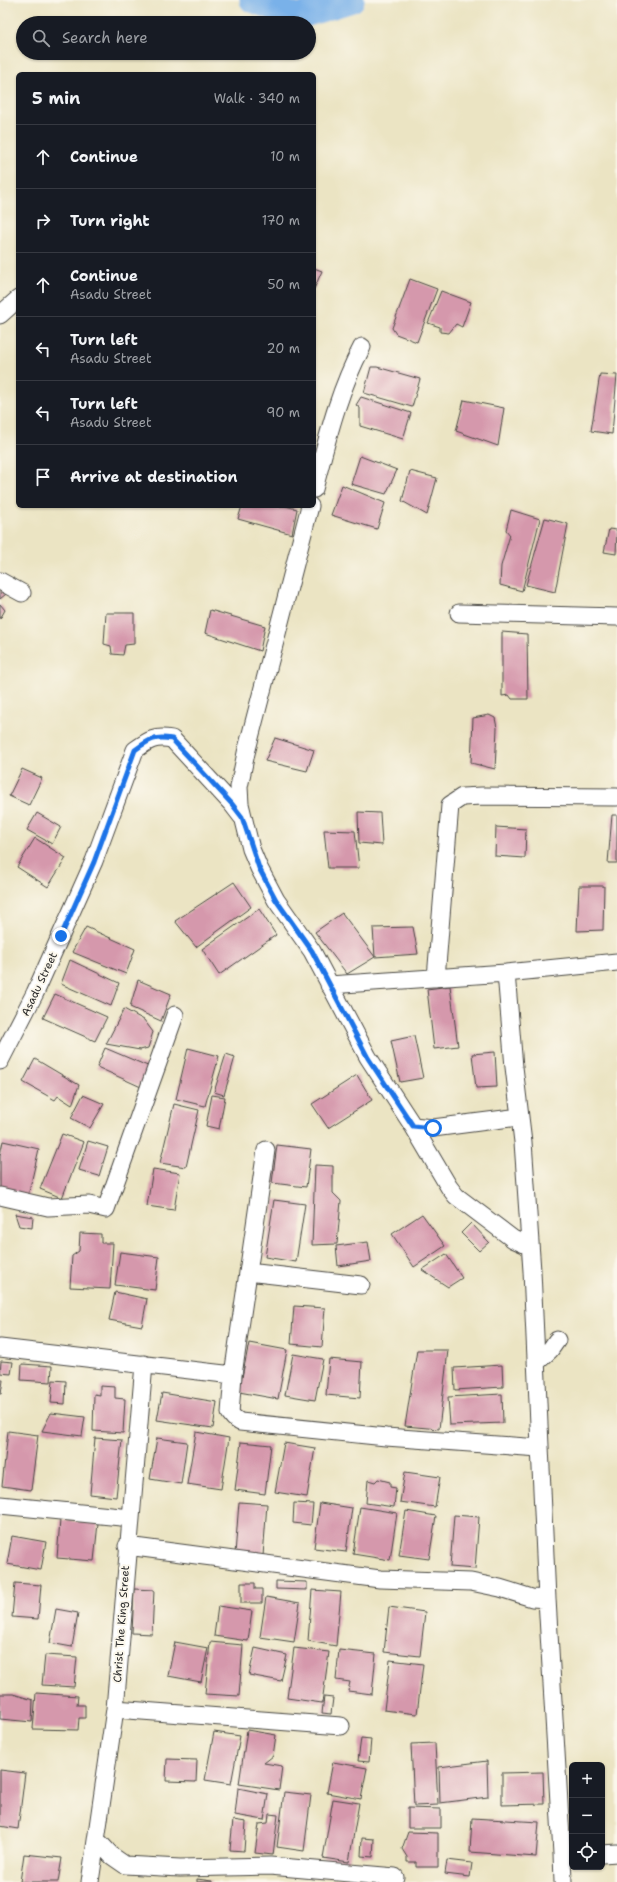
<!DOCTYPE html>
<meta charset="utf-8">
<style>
body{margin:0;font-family:"Shantell Sans",sans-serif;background:#20242c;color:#f1f3f6}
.controls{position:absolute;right:12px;bottom:12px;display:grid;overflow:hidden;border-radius:6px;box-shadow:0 1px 3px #0004}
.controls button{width:36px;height:36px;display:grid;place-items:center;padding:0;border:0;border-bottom:1px solid #363941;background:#171b24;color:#f1f3f6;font:20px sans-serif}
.stop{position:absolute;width:12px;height:12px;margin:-9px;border:3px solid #1a73e8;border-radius:50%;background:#fff}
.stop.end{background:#1a73e8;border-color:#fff;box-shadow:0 1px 4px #0008}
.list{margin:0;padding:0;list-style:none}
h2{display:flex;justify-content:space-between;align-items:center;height:52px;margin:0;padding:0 16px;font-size:17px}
h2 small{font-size:13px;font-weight:400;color:#9ea1a6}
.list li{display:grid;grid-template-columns:26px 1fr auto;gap:12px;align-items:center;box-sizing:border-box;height:64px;padding:0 16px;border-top:1px solid #363941}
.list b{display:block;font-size:15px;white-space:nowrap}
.list p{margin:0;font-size:13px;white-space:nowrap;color:#9ea1a6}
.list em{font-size:13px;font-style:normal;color:#9ea1a6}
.icon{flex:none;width:22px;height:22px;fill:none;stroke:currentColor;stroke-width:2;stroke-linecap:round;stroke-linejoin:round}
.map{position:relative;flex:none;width:617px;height:1882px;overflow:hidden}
.search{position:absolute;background:#171b24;box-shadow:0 1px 3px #0004;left:16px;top:16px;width:300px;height:44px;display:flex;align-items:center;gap:10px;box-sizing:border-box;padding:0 14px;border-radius:22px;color:#9ea1a6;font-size:15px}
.panel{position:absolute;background:#171b24;box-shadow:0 1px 3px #0004;left:16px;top:72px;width:300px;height:436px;border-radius:6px}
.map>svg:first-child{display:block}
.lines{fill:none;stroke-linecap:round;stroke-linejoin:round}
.river{stroke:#79b1e9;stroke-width:25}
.building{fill:#d598ac}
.minor-casing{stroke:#484742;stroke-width:19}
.minor{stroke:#fff;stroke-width:17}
.route{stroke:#1a73e8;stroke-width:5}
.labels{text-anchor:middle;stroke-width:4;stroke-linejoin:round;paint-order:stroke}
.street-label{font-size:11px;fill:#2b2b2b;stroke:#fbf7ec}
</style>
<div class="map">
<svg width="617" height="1882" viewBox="0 0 617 1882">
<rect width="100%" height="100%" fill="#fbf7ec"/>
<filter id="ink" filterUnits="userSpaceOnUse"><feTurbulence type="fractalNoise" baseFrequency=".025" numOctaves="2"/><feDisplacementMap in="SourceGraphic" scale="8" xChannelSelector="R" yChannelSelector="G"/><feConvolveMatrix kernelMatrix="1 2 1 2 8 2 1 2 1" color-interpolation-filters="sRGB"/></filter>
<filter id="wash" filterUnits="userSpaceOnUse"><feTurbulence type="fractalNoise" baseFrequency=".012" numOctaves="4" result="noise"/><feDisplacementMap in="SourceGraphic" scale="16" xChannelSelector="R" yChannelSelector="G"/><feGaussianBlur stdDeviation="0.9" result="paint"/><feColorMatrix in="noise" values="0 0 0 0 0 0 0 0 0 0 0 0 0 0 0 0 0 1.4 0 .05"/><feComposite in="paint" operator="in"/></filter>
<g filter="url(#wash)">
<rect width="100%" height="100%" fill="#ebe4c3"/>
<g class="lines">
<!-- river -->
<path class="river" d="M252,0L298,17L352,0"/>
</g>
<g id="blocks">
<!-- building -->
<path class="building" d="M314,268L322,271L314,289Z
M410,279L437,289L417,342L396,334L392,328Z
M441,291L471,302L462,327L456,324L449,333L440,332V327L428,323Z
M371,367H377L420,379L412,407L364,393Z
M600,374L617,375L612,434L591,431Z
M361,397L411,413L403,439L360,426V408L356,405Z
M464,400L504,408L498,446L456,431Z
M360,456L397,470L386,494L351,484Z
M410,471L437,478L427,515L402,501Z
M342,485L385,503L377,529L331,515Z
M242,506H285L297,509L292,534L238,519Z
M511,510L540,519L522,591L500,585L501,566L510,535L506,530Z
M545,518L568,524L555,592L526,585Z
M609,529L617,530L616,554L604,552Z
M0,591L6,594L0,599Z
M0,604L5,610L0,619Z
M210,610L265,626L260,651L205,633Z
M106,613H134V644L125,645L123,655L112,654L111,646L104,644Z
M502,632L527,634L528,699H512L509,695L502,696Z
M489,715L495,718L497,728L495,769L471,763L473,718Z
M275,738L314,750L307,771L265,761Z
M22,769L42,778L29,805L9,796Z
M358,812L380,813L382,845L359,843Z
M37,813L61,827L52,844L27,830Z
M612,815H617V863H608Z
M496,827L526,829L525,858L495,856Z
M324,830L355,831L359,868H328Z
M35,838L66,858L48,887L17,867Z
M234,882L251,907L196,947L175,921Z
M579,886H604L603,930L577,931Z
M259,909L276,935L219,975L202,949Z
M342,913L375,957L347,974L315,932Z
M86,927L135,949L126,974L72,952Z
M413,927L418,954L375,957L373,928Z
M70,960L119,983L111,1006L61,984Z
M138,980L171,994L161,1021L130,1007Z
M450,986L458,1046L434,1049L427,989Z
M55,994L107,1017L95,1041L43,1018Z
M124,1009L144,1020L153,1032L148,1048L140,1050L106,1044Z
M414,1036L423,1078L400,1082L391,1041Z
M105,1048L150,1067L141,1087L97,1067Z
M188,1048L219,1056L205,1106L176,1099Z
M495,1052L497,1087L476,1088L472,1054Z
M226,1054L235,1057L224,1095L214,1092Z
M35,1059L79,1085L72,1105L58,1096L55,1100L23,1082Z
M357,1075L372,1100L328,1128L312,1104Z
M83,1095L104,1104L90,1128L71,1118Z
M212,1095L225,1097L219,1129L206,1126Z
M174,1104L199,1110L186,1167L160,1163Z
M62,1134L84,1142L62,1198L40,1189Z
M3,1141L39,1149L28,1196L0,1189V1155Z
M88,1141L108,1147L99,1176L79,1170Z
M277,1145L311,1149L306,1187L272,1183Z
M315,1165L333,1166V1193L341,1201L337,1244L312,1245Z
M153,1169L180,1173L174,1210L147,1206Z
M274,1200L305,1204L296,1262L265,1257Z
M15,1214L33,1217L32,1228L19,1226Z
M422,1214L445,1246L414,1267L392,1234Z
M471,1223L489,1242L479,1251L461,1233Z
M80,1233L101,1234V1243H113L110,1289L70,1287L72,1256L79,1251Z
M368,1242L371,1261L338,1266L336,1246Z
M120,1252L159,1257L155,1290L115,1285Z
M446,1254L462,1278L448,1287L422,1270Z
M115,1292L147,1299L142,1326L109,1320Z
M294,1306L325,1308L322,1347L291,1344Z
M249,1343L287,1350L278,1399L239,1392Z
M417,1350H448L439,1429L405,1426Z
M293,1354L323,1359L315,1400L285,1395Z
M329,1359L362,1362L360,1398L326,1395Z
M1,1361L13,1362L11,1374L0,1373Z
M22,1364L52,1366L51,1382L21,1380Z
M502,1365L503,1387L455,1390L454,1368Z
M0,1380H3L1,1394H0Z
M53,1380L66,1381L65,1404L51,1403Z
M100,1386L115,1387V1398L125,1399L123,1433L93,1431L94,1394L100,1395Z
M162,1393L217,1402L213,1428L157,1420Z
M502,1394L503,1423L450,1425L448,1397Z
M51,1413L85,1417L82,1436L42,1431Z
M8,1431L38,1435L31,1490L2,1486Z
M196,1432L229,1438L221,1489L187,1484Z
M95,1438L122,1440L116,1497L90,1494Z
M157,1438L187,1442L181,1484L150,1479Z
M241,1442L271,1445L265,1494L235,1490Z
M284,1443L315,1448L307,1497L275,1492Z
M405,1472L440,1477L435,1507L400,1502Z
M378,1479L390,1482V1487L396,1488L394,1507L366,1503L368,1480L375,1482Z
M239,1502L267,1504L263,1556L235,1554Z
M294,1503L313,1504L311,1525L293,1523Z
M320,1503L352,1508L346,1552L314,1548Z
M360,1507L397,1513L390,1560L353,1554Z
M406,1511L436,1516L429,1559L399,1555Z
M454,1515L479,1517L475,1569L450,1567Z
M60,1520L98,1523L94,1561L57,1558Z
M12,1536L46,1542L41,1570L7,1564Z
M276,1581L307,1582V1590L276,1589Z
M15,1583L41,1585L38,1619L12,1617Z
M241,1583H255V1589H262V1603H241Z
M134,1589L154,1590L152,1634L132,1633Z
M312,1590L341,1592L336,1646L308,1641Z
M266,1597L300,1603L294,1642L260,1637Z
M218,1606L252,1611L248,1641L214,1636Z
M389,1607L425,1612L420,1656L384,1652Z
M56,1609L78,1613L72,1647L50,1643Z
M175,1642L208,1648L201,1682L168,1676Z
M210,1642L243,1645L239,1696L205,1694Z
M255,1648L287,1655L281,1681L249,1675Z
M294,1648L329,1652L322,1703L287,1698Z
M339,1650L376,1654L372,1694L348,1691L350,1682L336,1680Z
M45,1655L77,1657L74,1687L42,1685Z
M390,1660L423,1664L417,1714L384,1710Z
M36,1693L78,1696L77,1705H85V1718H79L78,1730L33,1729Z
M0,1694H13L33,1700L32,1722L0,1719Z
M324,1697L333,1698L331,1714L322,1713Z
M247,1730L276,1735L273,1756L264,1763L282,1766L279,1790L239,1784Z
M214,1732L240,1736L231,1784L205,1780Z
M361,1738L371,1739L369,1762L358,1761Z
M435,1743L438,1805L414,1806L411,1744Z
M167,1759L197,1760L196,1782L166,1781Z
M487,1761L488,1797L440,1803L439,1767Z
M333,1762L367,1768L361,1799L327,1793Z
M0,1770L25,1773L18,1829L0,1826Z
M543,1772L544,1804L502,1805V1773Z
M238,1788L268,1794L264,1820L235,1815Z
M284,1792L311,1795L304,1851L277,1847Z
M333,1799L359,1803L349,1862L323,1858Z
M408,1808L441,1809V1828H408Z
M269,1814L278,1815L273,1855L255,1853L259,1824L268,1823Z
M472,1818L539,1822L536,1857L470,1852Z
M233,1820L246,1822L244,1851L230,1850Z
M408,1832L438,1833V1867H416V1862H407V1857L402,1849Z
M362,1838L374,1839L373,1857L361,1856Z
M24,1854L62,1858L58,1882H20Z
M447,1860L472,1863L470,1877L445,1874Z
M197,1879L212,1881V1882H197Z"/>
</g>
</g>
<g filter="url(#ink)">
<use href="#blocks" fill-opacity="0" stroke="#484742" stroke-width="1"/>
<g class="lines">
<defs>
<path id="minor" d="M0,315L18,299
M314,489C327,440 338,392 362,347
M310,506L246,753L239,787L240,804L251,849L259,868L276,900L312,951L368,1057L413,1126L449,1187L456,1196L513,1239L529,1246
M0,581L22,593
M459,613L617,617
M506,973L514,1067L523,1142L532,1271L547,1599L562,1854
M436,978L450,805L462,797L482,796L617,797
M329,985L506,973L617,962
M0,1061L35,993L94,861L135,750C149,740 154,736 172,739L232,804L242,817
M413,1126L433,1128L519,1117
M266,1150L233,1375L230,1413L234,1418L240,1422L386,1437L540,1448
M0,1196L48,1207L89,1205L106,1209L175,1015
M248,1272L361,1285
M0,1348L233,1375
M536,1363L550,1350L557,1340
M0,1505L131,1518
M127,1546L380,1579L471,1582L500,1588L532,1598L547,1599
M115,1709L341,1726
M97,1840L112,1856L125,1865L180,1868L270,1866L395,1877
M602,1854L617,1853
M90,1882L115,1709L144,1364
M563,1882L562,1854H572"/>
</defs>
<!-- minor casing -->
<use href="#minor" class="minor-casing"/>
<!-- minor -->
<use href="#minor" class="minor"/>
</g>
</g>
<g class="lines" filter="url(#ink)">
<!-- route -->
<path class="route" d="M61,936L94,862L135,750C149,740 154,736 172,739L232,804L242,817L259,868L276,900L312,951L368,1058L413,1126L433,1128"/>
</g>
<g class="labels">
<!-- street labels -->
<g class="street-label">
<text transform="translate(39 984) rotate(-65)" y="4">Asadu Street</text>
<text transform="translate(121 1624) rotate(-86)" y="4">Christ The King Street</text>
</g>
</g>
</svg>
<div class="controls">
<button>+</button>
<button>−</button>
<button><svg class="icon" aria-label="locate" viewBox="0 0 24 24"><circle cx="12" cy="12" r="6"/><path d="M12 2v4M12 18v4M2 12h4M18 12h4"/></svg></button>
</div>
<div class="stop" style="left:433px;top:1128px"></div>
<div class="stop end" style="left:61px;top:936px"></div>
<div class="search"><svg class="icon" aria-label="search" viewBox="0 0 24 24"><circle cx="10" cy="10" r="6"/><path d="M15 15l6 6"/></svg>Search here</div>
<section class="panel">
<h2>5 min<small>Walk · 340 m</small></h2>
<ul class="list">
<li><svg class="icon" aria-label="ahead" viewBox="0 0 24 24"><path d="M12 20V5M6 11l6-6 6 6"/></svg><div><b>Continue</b></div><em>10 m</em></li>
<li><svg class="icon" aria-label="right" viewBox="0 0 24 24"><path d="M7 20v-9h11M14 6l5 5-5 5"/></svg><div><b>Turn right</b></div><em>170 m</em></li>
<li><svg class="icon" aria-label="ahead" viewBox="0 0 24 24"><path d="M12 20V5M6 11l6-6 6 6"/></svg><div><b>Continue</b><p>Asadu Street</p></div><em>50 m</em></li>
<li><svg class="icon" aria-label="left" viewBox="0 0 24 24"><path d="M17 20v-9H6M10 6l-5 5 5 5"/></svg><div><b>Turn left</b><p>Asadu Street</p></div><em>20 m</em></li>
<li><svg class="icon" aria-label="left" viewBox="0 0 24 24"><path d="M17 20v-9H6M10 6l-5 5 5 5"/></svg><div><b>Turn left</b><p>Asadu Street</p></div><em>90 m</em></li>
<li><svg class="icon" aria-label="arrive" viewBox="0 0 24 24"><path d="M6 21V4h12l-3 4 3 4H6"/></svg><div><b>Arrive at destination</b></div></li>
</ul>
</section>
</div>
